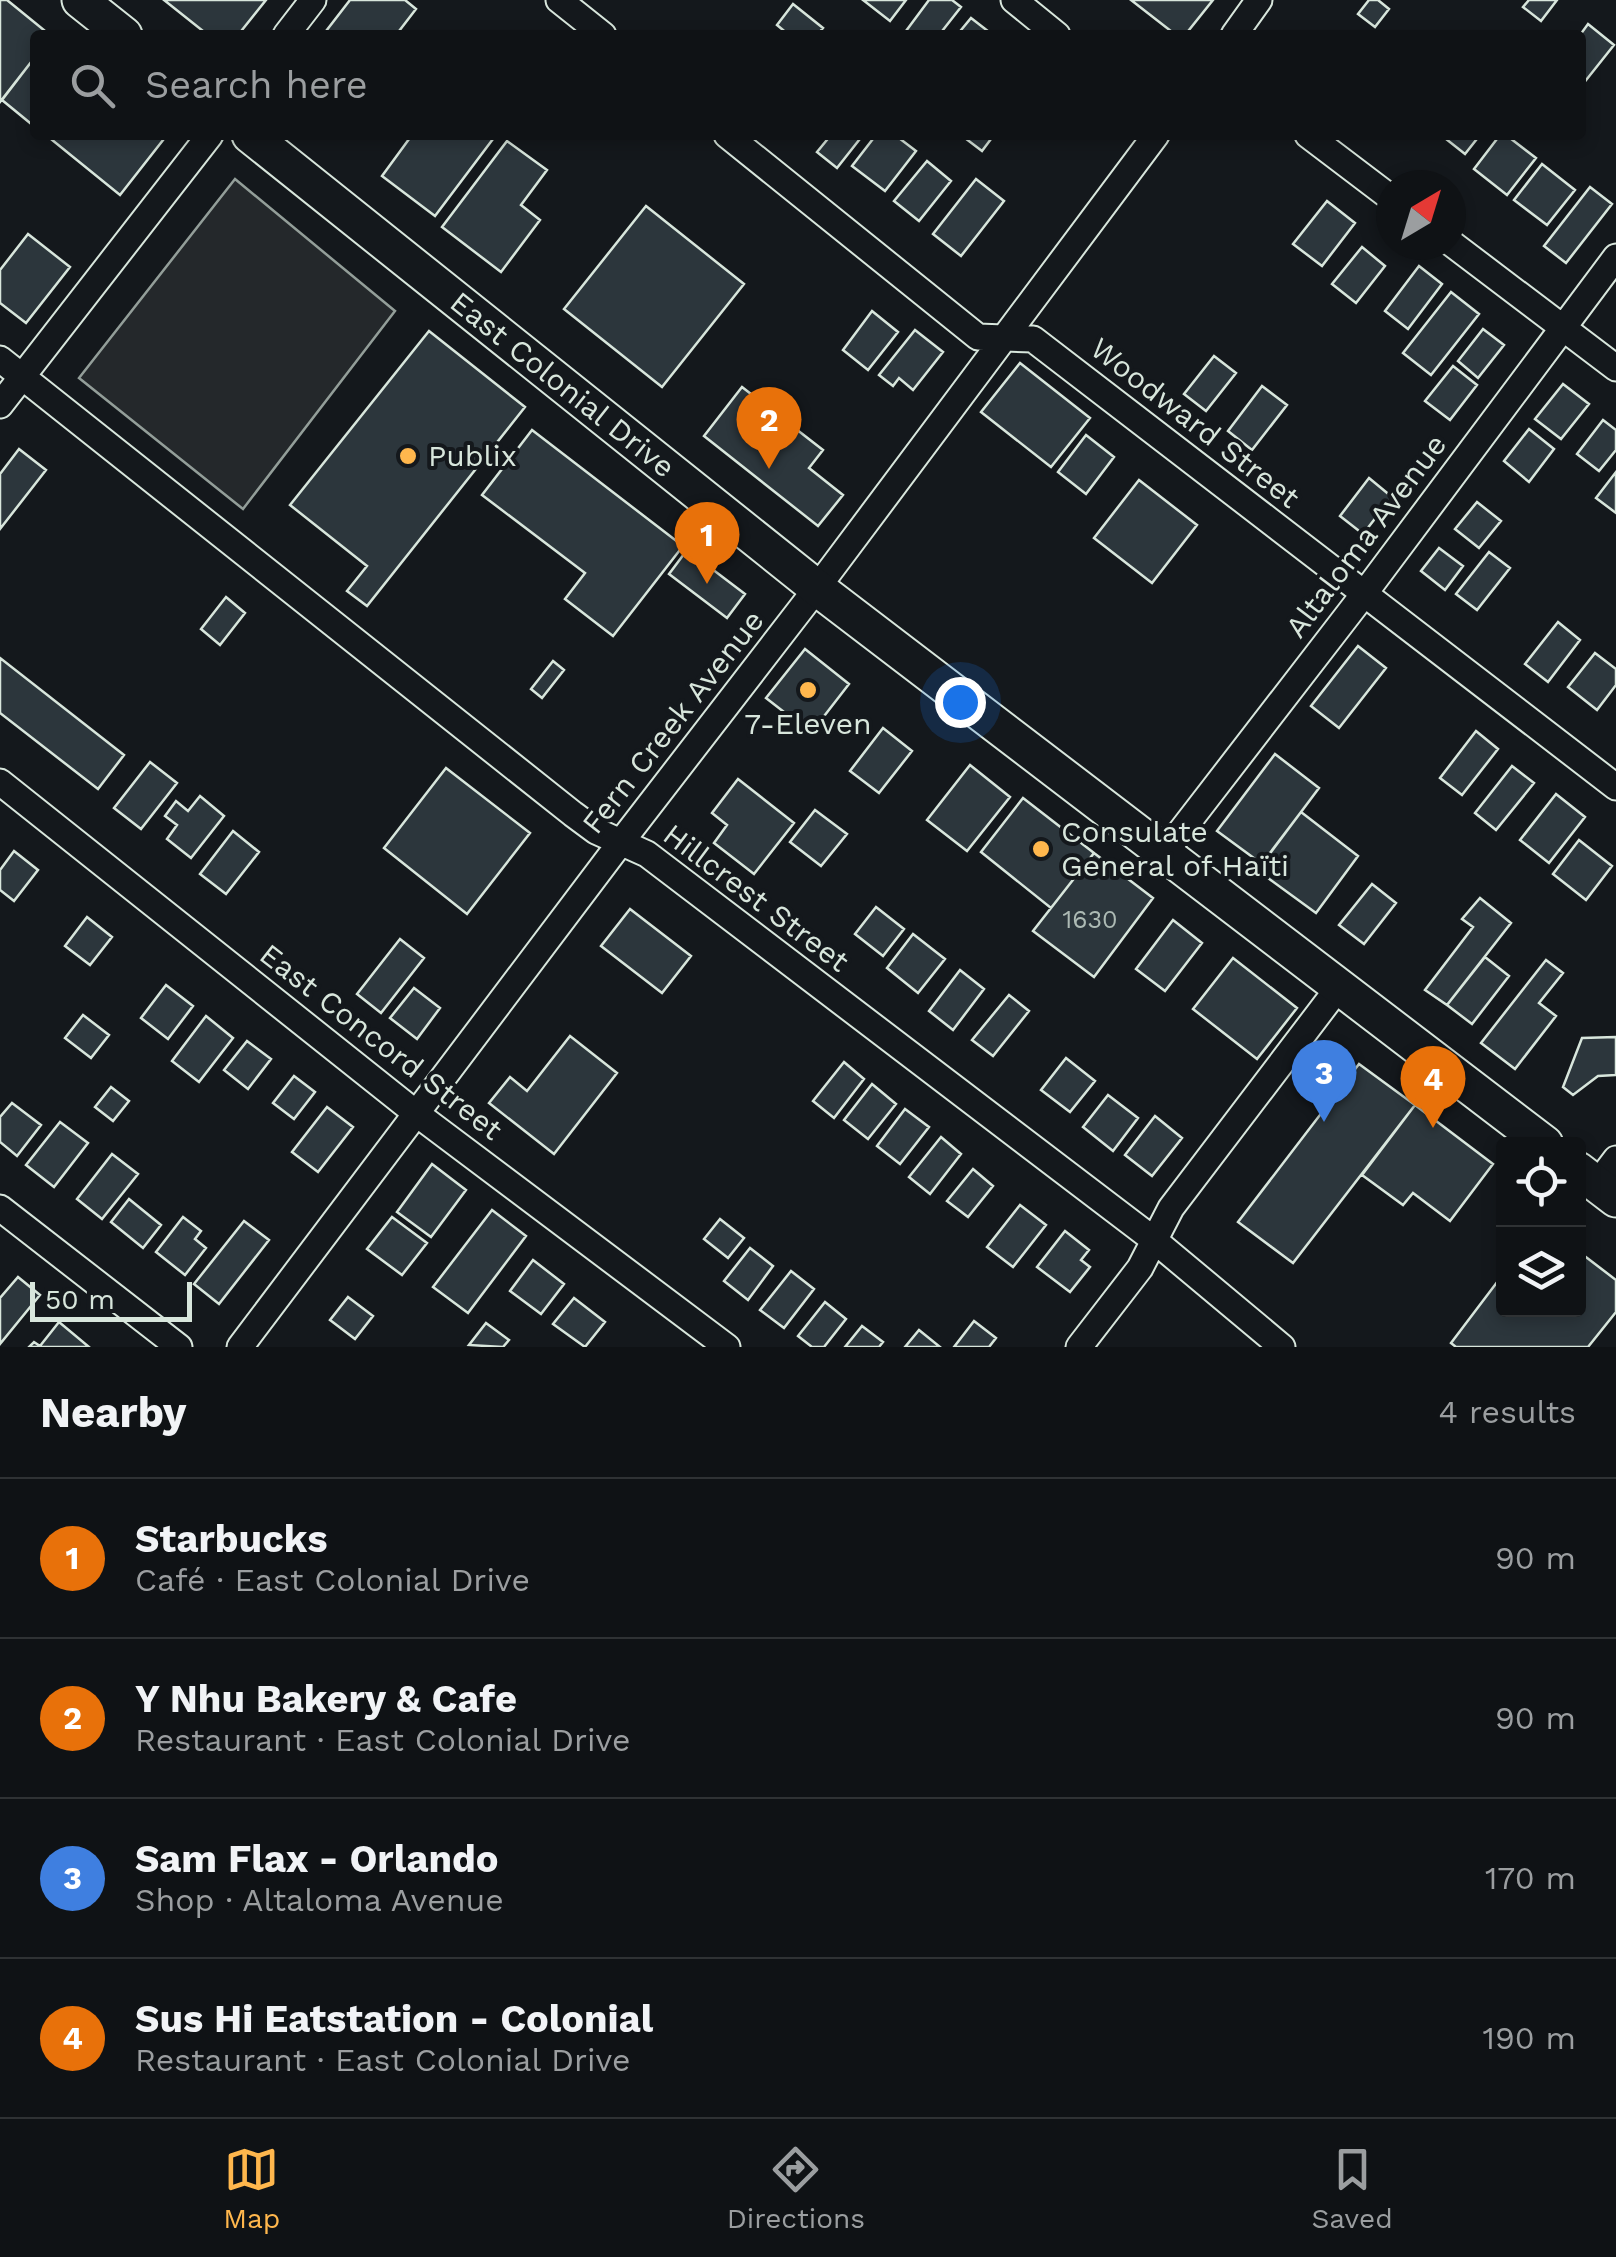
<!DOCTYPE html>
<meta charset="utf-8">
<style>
body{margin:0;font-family:"Work Sans",sans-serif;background:#181b1e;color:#f1f3f6}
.controls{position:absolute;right:30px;bottom:30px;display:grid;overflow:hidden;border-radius:10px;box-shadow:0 5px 15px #0003}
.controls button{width:90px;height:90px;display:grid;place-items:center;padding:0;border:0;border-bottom:2px solid #2f3234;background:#0f1215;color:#f1f3f6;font:50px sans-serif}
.compass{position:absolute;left:1376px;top:170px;width:90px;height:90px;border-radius:50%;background:#0f1215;box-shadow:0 5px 15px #0003;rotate:38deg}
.scale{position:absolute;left:30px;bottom:25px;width:162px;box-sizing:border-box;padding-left:10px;border:5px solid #d8e6dc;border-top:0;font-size:28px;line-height:35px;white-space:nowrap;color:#d8e6dc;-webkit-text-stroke:8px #14181c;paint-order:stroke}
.you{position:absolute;left:960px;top:702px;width:35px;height:35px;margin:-25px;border:8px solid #fff;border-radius:50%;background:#1a73e8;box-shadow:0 0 0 15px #1a73e833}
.badge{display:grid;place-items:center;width:65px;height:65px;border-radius:50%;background:#ffb74d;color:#fff;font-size:32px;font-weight:700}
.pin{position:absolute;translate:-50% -82px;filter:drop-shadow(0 2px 5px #0008)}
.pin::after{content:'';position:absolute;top:52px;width:35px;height:30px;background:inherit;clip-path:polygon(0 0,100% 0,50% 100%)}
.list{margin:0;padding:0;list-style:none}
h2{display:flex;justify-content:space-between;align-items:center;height:130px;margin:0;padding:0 40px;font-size:42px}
h2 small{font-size:32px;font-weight:400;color:#9b9ea0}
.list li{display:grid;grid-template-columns:65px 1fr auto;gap:30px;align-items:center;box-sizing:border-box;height:160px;padding:0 40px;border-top:2px solid #2f3234}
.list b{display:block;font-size:38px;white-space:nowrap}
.list p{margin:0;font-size:32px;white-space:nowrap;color:#9b9ea0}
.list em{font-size:32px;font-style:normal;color:#9b9ea0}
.icon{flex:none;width:55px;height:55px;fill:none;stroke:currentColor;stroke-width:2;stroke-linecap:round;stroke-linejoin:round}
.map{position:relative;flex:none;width:1616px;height:1347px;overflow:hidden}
.search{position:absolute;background:#0f1215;box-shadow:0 5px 15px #0003;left:30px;right:30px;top:30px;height:110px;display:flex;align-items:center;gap:25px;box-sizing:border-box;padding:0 35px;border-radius:10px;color:#9b9ea0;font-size:38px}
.sheet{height:770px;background:#0f1215}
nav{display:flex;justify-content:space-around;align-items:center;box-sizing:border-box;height:140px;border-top:2px solid #2f3234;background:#0f1215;font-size:28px;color:#9b9ea0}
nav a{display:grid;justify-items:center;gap:5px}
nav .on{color:#ffb74d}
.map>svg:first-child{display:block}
.parking{fill:#24282b;stroke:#939e99;stroke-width:2.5}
.building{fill:#2c363c;stroke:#d8e6dc;stroke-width:2.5}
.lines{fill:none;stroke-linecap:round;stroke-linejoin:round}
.minor-casing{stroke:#d8e6dc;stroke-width:29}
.highway-casing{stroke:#d8e6dc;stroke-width:39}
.minor{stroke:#14181c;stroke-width:25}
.highway{stroke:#14181c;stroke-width:35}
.poi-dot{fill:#ffb74d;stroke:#14181c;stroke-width:4}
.labels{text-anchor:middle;stroke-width:8;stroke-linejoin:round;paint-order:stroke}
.number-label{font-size:25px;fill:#adbab4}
.street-label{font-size:30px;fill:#d8e6dc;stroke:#14181c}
.poi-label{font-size:30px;fill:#d8e6dc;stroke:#14181c;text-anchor:start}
</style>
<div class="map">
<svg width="1616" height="1347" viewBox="0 0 1616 1347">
<rect width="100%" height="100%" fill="#14181c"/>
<!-- parking -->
<path class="parking" d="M235,179L395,311L243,509L79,378Z"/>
<!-- building -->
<path class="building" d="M0,0H7L50,35H35V57L0,102Z
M164,0H266L238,35H208Z
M350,0H405L416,9L396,35H323Z
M863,0H906L890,21Z
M929,0H952L961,7L939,35H903Z
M1131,0H1213L1185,35H1176Z
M1369,0H1378L1389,9L1375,27L1358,14Z
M1529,0H1557L1541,21L1523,7Z
M793,4L823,28L817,35H789L777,25Z
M971,18L993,35H957Z
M1588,24L1614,45L1583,84L1580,35Z
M35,57V127L2,100Z
M46,135H167L120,195Z
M412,135H496L435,216L382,176Z
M831,135H863L837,168L817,152Z
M876,135H895L916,151L885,191L852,166Z
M961,135H994L982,151Z
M1441,135H1480L1465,154Z
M1500,135H1506L1536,158L1507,195L1474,169Z
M507,141L547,170L521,205L540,220L501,272L442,227Z
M927,161L951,181L919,221L894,201Z
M1542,164L1575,190L1547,225L1514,200Z
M976,179L1004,201L961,256L933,234Z
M1590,187L1612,204L1566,263L1544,246Z
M1327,201L1355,223L1322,266L1293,244Z
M646,206L744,284L662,387L564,309Z
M28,234L70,267L26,323L0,303V270Z
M1362,247L1385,266L1356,303L1332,284Z
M1419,266L1442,284L1408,329L1385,311Z
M1451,292L1479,314L1431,375L1403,353Z
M872,311L898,332L868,370L843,350Z
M1483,329L1504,345L1478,378L1458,361Z
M915,330L943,352L913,390L899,378L893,386L879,375Z
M429,331L525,407L367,606L347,591L367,566L290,505Z
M1214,356L1236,373L1206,411L1184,394Z
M1020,363L1090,418L1051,467L981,412Z
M1453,366L1477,385L1450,420L1425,401Z
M1563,384L1589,404L1561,439L1535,419Z
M1262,386L1287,405L1252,450L1228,431Z
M742,387L823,450L809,468L843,495L818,526L704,436Z
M1603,420L1616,430V450L1599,471L1577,454Z
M1529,429L1554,449L1529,482L1504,461Z
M532,430L683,546L613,636L565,599L585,573L482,495Z
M1086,435L1114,457L1086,494L1058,472Z
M19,449L46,470L0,529V474Z
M1616,472V513L1596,498Z
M1369,478L1392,497L1363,534L1340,516Z
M1139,480L1197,525L1152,583L1094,538Z
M1477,502L1501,521L1479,548L1455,529Z
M1439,548L1463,566L1445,590L1421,571Z
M687,550L745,594L727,618L669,574Z
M1489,552L1510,568L1477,610L1456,594Z
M226,597L245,613L220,645L201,629Z
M1558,622L1580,640L1548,682L1525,664Z
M1358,646L1386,668L1339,728L1311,706Z
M805,649L849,684L811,733L766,698Z
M1595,653L1616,669V685L1597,710L1568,687Z
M0,658L124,755L98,789L0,713Z
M553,661L564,670L542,698L531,689Z
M883,728L912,751L879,793L850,771Z
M1476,731L1498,749L1462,795L1440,778Z
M1275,754L1319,788L1262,864L1217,831Z
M150,762L177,783L141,829L114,808Z
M970,765L1010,797L967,851L927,820Z
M1512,766L1534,783L1496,830L1475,813Z
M446,768L530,833L467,914L384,848Z
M738,779L794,823L754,874L714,843L727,825L712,813Z
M1556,794L1585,817L1549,863L1520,840Z
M200,796L224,816L191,858L167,839L177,825L165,816L176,801L188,811Z
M1023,798L1094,853L1051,908L981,852Z
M815,810L847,834L821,866L790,842Z
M1301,812L1358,856L1316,913L1257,870Z
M233,831L259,852L226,894L200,874Z
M1579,840L1612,866L1586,900L1553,874Z
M14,851L38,870L14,901L0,890V870Z
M1094,853L1153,898L1094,977L1033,931Z
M1372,884L1396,903L1364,944L1339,925Z
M1480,898L1511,923L1447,1005L1425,990L1473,927L1462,919Z
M876,907L904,929L883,956L855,934Z
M630,909L691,956L662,993L601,946Z
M87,917L112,937L90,965L65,946Z
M1173,920L1202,943L1165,991L1136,969Z
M913,934L945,959L918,993L887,968Z
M400,939L424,958L381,1013L357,994Z
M1485,957L1509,976L1472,1024L1447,1005Z
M1233,958L1297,1008L1257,1059L1193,1009Z
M1546,960L1563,973L1539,1003L1556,1016L1515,1069L1481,1043Z
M960,970L984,989L953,1030L929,1011Z
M166,985L193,1006L168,1039L141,1018Z
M414,988L440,1008L417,1039L390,1018Z
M1009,995L1029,1011L993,1056L972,1040Z
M83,1015L109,1035L91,1058L65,1038Z
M206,1016L233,1038L199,1082L172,1061Z
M570,1036L617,1073L554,1154L489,1103L510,1077L527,1091Z
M1616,1037V1075L1598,1076L1573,1095L1563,1087L1582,1038Z
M247,1041L271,1059L248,1089L224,1070Z
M1066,1058L1095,1081L1070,1112L1041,1090Z
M844,1062L864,1079L834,1118L813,1101Z
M1359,1064L1415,1105L1293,1263L1238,1222Z
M294,1076L315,1092L294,1119L273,1103Z
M872,1084L896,1104L868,1139L844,1120Z
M111,1087L129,1101L113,1121L95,1107Z
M1108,1095L1138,1118L1113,1151L1083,1127Z
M12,1103L41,1125L17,1156L0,1142V1117Z
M1415,1105L1493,1164L1450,1221L1413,1193L1403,1205L1362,1175Z
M327,1107L353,1127L318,1172L292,1152Z
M905,1109L929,1127L900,1164L877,1146Z
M1155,1116L1182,1138L1152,1176L1125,1155Z
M60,1122L88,1143L54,1187L26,1165Z
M941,1137L961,1154L930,1194L909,1177Z
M112,1154L138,1174L102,1219L77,1199Z
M432,1164L466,1190L431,1237L397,1212Z
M973,1169L993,1186L968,1217L947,1201Z
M129,1199L161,1225L143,1248L111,1222Z
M1020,1205L1046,1225L1013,1267L987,1247Z
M492,1210L526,1236L468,1313L433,1287Z
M183,1217L201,1231L195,1239L206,1248L185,1275L156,1252Z
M392,1217L427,1243L402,1275L367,1249Z
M720,1219L744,1238L728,1258L704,1239Z
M244,1221L269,1240L219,1304L194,1284Z
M1065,1231L1089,1250L1081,1260L1090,1267L1070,1292L1037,1267Z
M750,1248L773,1266L748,1300L724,1281Z
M1578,1251L1616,1280V1312L1588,1347H1456L1451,1343L1504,1273V1310H1578Z
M533,1260L564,1284L541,1314L510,1291Z
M791,1271L814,1289L784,1328L760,1310Z
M18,1277L40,1295L0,1344V1298Z
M348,1297L373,1316L355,1339L330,1320Z
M574,1298L605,1322L585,1347L553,1324Z
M825,1302L846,1319L824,1347H812L798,1336Z
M974,1321L996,1338L989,1347H954Z
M59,1322L89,1347H29L34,1342L40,1346Z
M486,1323L509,1340L503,1347L469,1345Z
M862,1326L883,1342L879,1347H845Z
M919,1330L940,1347H905Z"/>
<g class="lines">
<defs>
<path id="minor" d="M559,0L603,35
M1014,0L1057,35
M286,35L313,0
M1234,35L1259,0
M727,135L978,337L1033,339L1616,787
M1308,135L1391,198
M1451,243L1616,368
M0,359L573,814L596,831L647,854L1154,1240L1282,1347
M0,405L210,135
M0,782L417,1114L727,1347
M1165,852L1364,594L1616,257
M1597,1184L1616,1159
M0,1208L179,1347
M240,1347L621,842L817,588L1156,135
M1079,1347L1140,1268L1171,1208L1339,987"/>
<g id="highway">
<path d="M80,0L124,35"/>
<path id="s1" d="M250,135L817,588L1545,1144"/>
<path d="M1578,1170L1616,1199"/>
</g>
</defs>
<!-- minor casing -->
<use href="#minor" class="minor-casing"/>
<!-- highway casing -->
<use href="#highway" class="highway-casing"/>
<!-- minor -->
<use href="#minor" class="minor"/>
<!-- highway -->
<use href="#highway" class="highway"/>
</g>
<!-- markers -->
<g class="poi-dot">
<circle cx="408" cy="456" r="10"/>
<circle cx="808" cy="690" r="10"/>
<circle cx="1041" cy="849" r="10"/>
</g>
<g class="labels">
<!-- number labels -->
<g class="number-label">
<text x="1090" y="928">1630</text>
</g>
<!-- street labels -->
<g class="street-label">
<text dy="10" stroke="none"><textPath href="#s1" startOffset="400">East Colonial Drive</textPath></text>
<text transform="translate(1195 423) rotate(38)" y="10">Woodward Street</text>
<text transform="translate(1366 536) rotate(-53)" y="10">Altaloma Avenue</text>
<text transform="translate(673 722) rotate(-52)" y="10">Fern Creek Avenue</text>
<text transform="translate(756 898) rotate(37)" y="10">Hillcrest Street</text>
<text transform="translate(381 1042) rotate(38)" y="10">East Concord Street</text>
</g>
<!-- poi labels -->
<g class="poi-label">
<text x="428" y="466">Publix</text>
<text x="808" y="734" text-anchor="middle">7-Eleven</text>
<text x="1061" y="842">Consulate<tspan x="1061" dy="34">General of Haïti</tspan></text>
</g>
</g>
</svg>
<div class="controls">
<button><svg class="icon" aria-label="locate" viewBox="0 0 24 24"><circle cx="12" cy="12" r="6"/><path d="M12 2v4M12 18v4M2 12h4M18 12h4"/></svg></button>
<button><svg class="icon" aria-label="layers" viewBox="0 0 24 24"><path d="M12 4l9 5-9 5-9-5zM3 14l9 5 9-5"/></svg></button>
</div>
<svg class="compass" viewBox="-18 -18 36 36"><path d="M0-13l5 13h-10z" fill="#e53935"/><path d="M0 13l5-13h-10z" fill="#9b9ea0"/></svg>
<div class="scale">50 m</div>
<div class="you"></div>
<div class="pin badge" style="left:707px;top:584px;background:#e8710a">1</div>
<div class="pin badge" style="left:769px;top:469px;background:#e8710a">2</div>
<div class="pin badge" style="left:1324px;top:1122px;background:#3f7fe0">3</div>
<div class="pin badge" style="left:1433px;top:1128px;background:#e8710a">4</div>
<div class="search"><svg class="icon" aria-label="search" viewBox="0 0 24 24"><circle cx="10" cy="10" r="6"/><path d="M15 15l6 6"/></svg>Search here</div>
</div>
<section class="sheet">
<h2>Nearby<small>4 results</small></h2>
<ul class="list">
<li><span class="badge" style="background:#e8710a">1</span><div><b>Starbucks</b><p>Café · East Colonial Drive</p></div><em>90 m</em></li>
<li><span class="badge" style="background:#e8710a">2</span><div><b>Y Nhu Bakery &amp; Cafe</b><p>Restaurant · East Colonial Drive</p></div><em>90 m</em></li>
<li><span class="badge" style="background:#3f7fe0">3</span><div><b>Sam Flax - Orlando</b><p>Shop · Altaloma Avenue</p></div><em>170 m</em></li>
<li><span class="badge" style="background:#e8710a">4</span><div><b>Sus Hi Eatstation - Colonial</b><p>Restaurant · East Colonial Drive</p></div><em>190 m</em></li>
</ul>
</section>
<nav>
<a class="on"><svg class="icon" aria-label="map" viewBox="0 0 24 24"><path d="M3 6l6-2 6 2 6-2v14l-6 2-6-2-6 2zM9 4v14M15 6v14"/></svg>Map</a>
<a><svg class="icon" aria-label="directions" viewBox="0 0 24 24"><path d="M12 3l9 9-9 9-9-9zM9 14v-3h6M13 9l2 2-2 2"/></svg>Directions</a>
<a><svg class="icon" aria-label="saved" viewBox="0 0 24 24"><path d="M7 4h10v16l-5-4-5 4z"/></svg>Saved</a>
</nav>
